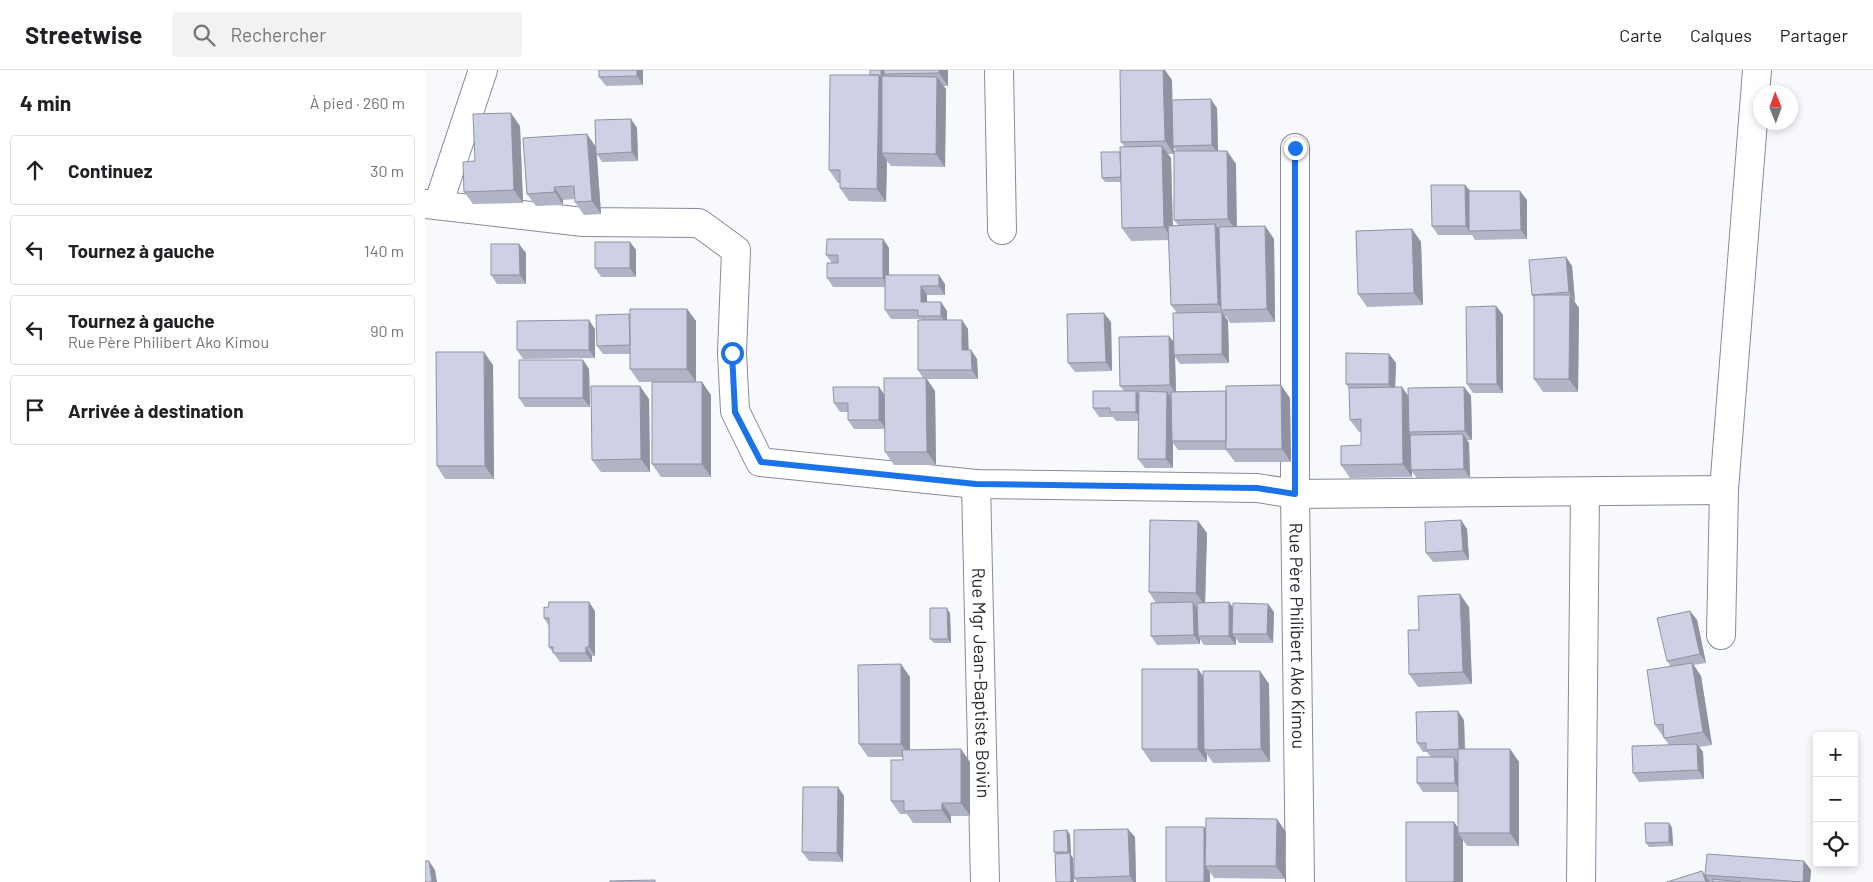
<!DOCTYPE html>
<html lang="fr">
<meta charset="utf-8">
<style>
body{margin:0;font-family:Barlow,sans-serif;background:#f2f2f2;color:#202124}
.controls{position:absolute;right:15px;bottom:15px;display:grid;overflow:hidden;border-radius:5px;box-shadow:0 2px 8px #0003}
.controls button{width:45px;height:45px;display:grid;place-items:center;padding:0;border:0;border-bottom:1px solid #e0e0e0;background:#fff;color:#202124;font:25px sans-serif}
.compass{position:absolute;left:1328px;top:15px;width:45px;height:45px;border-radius:50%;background:#fff;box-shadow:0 2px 8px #0003;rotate:359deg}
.stop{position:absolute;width:15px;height:15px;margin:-11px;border:4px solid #1a73e8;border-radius:50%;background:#fff}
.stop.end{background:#1a73e8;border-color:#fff;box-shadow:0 1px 5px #0008}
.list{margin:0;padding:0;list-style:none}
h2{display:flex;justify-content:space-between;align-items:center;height:65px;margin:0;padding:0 20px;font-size:21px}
h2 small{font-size:16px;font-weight:400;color:#757577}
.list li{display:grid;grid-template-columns:32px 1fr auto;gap:15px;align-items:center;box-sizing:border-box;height:70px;margin:0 10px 10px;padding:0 10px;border:1px solid #e0e0e0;border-radius:5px}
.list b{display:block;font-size:19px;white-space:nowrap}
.list p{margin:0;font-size:16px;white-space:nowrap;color:#757577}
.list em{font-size:16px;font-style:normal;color:#757577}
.icon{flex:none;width:28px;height:28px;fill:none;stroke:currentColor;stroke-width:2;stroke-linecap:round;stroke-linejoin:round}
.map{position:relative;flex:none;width:1448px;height:812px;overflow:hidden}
header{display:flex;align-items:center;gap:30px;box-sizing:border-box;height:70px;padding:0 25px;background:#fff;border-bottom:1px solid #e0e0e0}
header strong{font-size:24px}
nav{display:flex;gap:28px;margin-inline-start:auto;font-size:18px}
.search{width:350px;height:45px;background:#f2f2f2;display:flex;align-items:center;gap:12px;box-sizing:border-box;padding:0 18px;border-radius:5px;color:#757577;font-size:19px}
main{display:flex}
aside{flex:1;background:#fff}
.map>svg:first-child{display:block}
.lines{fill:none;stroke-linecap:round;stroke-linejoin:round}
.street-casing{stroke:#87899d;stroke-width:30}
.street{stroke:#fff;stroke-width:28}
.wall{fill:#b1b3c6;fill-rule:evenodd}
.shaded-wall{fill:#9092a1}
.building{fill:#ced0e6;stroke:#9092a1}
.route{stroke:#1a73e8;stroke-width:6}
.labels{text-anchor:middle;stroke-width:4;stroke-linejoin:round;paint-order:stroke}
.street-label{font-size:18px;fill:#26272f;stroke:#fff}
</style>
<header>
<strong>Streetwise</strong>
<div class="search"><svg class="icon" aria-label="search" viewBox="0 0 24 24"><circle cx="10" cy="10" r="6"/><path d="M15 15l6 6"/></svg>Rechercher</div>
<nav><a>Carte</a><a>Calques</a><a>Partager</a></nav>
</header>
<main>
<aside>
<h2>4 min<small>À pied · 260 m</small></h2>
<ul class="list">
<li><svg class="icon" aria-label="ahead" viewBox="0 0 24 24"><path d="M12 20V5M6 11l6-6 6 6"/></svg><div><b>Continuez</b></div><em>30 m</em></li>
<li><svg class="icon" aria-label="left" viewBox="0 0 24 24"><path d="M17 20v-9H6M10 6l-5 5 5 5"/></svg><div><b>Tournez à gauche</b></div><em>140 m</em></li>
<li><svg class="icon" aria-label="left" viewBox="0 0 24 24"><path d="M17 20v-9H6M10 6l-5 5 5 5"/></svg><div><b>Tournez à gauche</b><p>Rue Père Philibert Ako Kimou</p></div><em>90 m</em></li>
<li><svg class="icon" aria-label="arrive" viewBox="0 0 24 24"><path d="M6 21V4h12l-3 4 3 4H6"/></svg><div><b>Arrivée à destination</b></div></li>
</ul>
</aside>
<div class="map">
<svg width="1448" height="812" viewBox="0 0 1448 812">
<rect width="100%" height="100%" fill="#f8f9fd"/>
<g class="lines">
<defs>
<g id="street">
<path d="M574,0L577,160"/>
<path id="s1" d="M870,78V424L875,812"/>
<path d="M0,134L158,152L274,153L311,180L307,283L310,341L335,392L551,414L832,418L870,424L1299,420"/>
<path d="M13,135L58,0"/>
<path id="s2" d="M551,414L560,812"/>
<path d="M1296,565L1299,420L1332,0"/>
<path d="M1156,812L1160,422"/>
</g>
</defs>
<!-- street casing -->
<use href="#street" class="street-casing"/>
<!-- street -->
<use href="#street" class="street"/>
</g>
<!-- wall -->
<path class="wall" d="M174,0H218V15L181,16L174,7Z
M445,0H523V16H518L521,19L520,97L466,96L462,91L461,132L424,131L415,118V113H413L404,100L445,5Z
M747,10V30L792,38L793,81H802L811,94V157L840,156L849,169L850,252L805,253L801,246H800L803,251L804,293L755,294L750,287L751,321L865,328L866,392H810L801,380H753L748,373V398H720L713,389L714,351H691L688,347H674L668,338L699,321L695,316L744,266L749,272L752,243L746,235L744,170L706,171L697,158L696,112H680L677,108L700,77L696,72ZM748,77L752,81L749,150L753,155H748L746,88L743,84H749Z
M206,49L212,58L213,91L177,92L172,84L176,144L159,145L150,132V129L138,130V135L111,136L102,124L171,76Z
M95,56L98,133L48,134L39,122L50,91Z
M1040,115L1045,121H1095L1102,130V169L1050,170L1047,165H1013L1007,156Z
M987,159L996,172L998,235L942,237L933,224Z
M458,169L464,178V205L520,214V225H502V232H516L522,241V250L543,259V280H546L552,289L553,309H502L510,321L511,395H469L460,382V359H429L423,350V342H415L409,333L454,317L460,325L498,308L493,300L496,250V249H466L460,240V217H408L402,208L407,193L401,185Z
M205,172L211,180V207H176L170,198Z
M101,183V214H72L66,205Z
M1141,187L1147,196L1150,231H1149L1154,238L1153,322H1118L1109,309V228L1107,225Z
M1071,236L1078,245V323H1048L1042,314Z
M262,239L271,251V312H214L205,299V284H178L172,276L204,244Z
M686,252L687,301L650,302L643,293Z
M170,259V288L98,289L92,280Z
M964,284L971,293L970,317H977L983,327L1039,317L1046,326L1047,370H1042L1044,373L1045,408H992L987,402V407L925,408L916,395L936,375V362H934L925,350L924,319L921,314Z
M158,290L164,299L165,337H100L94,328Z
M68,295L69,409H20L12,396Z
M286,325V407H236L227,394Z
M224,329L225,402H176L167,390Z
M1036,450L1042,459L1044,490L1008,492L1001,483Z
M773,451L782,463L780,533L804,532L808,538L843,534L849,542L848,573H814L811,568V575H779L775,569V574L732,575L726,566L731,533L724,522Z
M1044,537L1047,614L993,617L984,604L994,560Z
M170,541V586H167V592H135L124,577V556L119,548Z
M1265,541L1272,550L1281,593L1269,595L1276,606L1287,675L1274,677L1278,682L1279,709L1214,712L1208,703L1244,675L1230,655L1246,597L1242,591Z
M525,543L526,573H509L505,569Z
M773,599L778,607L835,601L844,614L845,692L788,693L782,684V692H726L717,679Z
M485,607V680L545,692V746H526V753H488L482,744H475L466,731L478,690V687H443L434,674Z
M1039,650L1040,679H1085L1094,692V776H1042L1038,770V812H981L1029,752L1033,758V722H998L992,713L1006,687L1002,682H998L992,673Z
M413,717L419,726L418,792L384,791L377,782Z
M1244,753L1247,758L1248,776L1224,777L1221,773Z
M779,757L781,759L861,762L860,809L789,808L785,802V812H741Z
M642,760L645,765L646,785L648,788L649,812H631V784L629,782Z
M710,767L711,812H652L649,808Z
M1379,791L1386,800L1385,812H1242L1277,801L1280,805Z"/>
<!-- shaded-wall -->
<path class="shaded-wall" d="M212,0H218V15L212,6Z
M456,0H462L459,4L462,8V15L456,6Z
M514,0H523V16L514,3Z
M738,0H740L747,10L749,84L740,71Z
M454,5L463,18L457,83L462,91L461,132L452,119Z
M512,7L521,19L520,97L511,84Z
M786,29L792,38L793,84L787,75Z
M86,43L95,56L98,133L89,120Z
M206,49L212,58L213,91L207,82Z
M162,64L171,77L176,144L167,131Z
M737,76L746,88L748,170L739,157Z
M802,81L811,94L812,162L803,149Z
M1040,115L1047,123L1044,161L1041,156Z
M129,117L138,130V135L130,122Z
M1095,121L1102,130V169L1096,160Z
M790,154L799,167L797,240L793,234Z
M840,156L849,169L850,252L842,239Z
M987,159L996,172L998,235L989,223Z
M458,169L464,178V217L458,208Z
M205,172L211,180V207L205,198Z
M94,174L101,183V214L95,205Z
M1141,187L1147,196L1150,231L1144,222Z
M514,205L520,214V225L514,216Z
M496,216L502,225V241L496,232Z
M1145,225L1154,238L1153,322L1144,309Z
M516,232L522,241V255L516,246Z
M1071,236L1078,245V323L1072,314Z
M262,239L271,251V312L262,299Z
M797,242L803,251L804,293L797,284Z
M679,243L686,252L687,301L681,292Z
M164,250L170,259V288L164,280Z
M537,250L543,259L544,289L537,280Z
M744,266L750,274L749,285L750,287L751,324L745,315Z
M546,280L552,289L553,309L547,300Z
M59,282L68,295L69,409L60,396Z
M964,284L971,293L970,323L964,314Z
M158,290L164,299L165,337L158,328Z
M501,308L510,321L511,395L502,382Z
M277,312L286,325V407L277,394Z
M856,315L865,328L866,392L857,379Z
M215,316L224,329L225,402L216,389Z
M454,317L460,326L461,359L454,350Z
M977,317L986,330L984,362L986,365V400L987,402V407L978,394Z
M1039,317L1046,326L1047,370L1040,361Z
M711,321L717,330V351L711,342Z
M742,322L748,330L747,371L748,373V398L741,389Z
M1038,364L1044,373L1045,408L1039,399Z
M1036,450L1042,459L1044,490L1038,481Z
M773,451L782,463L780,536L771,523Z
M1035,524L1044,537L1047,614L1038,602Z
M164,532L170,541V586L164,577Z
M768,532L774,541L773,566L775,569V574L769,565Z
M804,532L810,541L807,564L811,568V575L804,566Z
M843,534L849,542L848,573L842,564Z
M522,538L525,543L526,573L523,569Z
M1265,541L1272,550L1281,593L1275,584Z
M161,577L167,586V592L161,583Z
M1267,593L1276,606L1287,675L1278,662Z
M476,594L485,607V687L476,674Z
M773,599L782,612L779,680L782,684V692L773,679Z
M835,601L844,614L845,692L836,679Z
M1033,641L1039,650L1040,688L1034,679Z
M1272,674L1278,682L1279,709L1273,700Z
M536,679L545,692V746L536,733Z
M1085,679L1094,692V776L1085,763Z
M1029,687L1035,696L1036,722L1030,713Z
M413,717L419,726L418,792L412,783Z
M517,733L526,746V753L517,740Z
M852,749L861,762L860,809L851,796Z
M1029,752L1036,763H1033L1038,770V812H1029Z
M1244,753L1247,758L1248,776L1244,772Z
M779,757L785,766L780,796L785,802V812H779Z
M703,759L710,767L711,812H708L705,806Z
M642,760L645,765L646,785L648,788L649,812H646L645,784L643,782Z
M4,791L10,800L12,812H7Z
M1379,791L1386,800L1385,812H1378Z
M1277,801L1285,812H1281Z"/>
<!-- building -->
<path class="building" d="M174,0H212V6L174,7Z
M445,0H456V6H454V5H445Z
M459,0H514V3L459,4Z
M695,0H738L740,71L696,72Z
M405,5H454L452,119L415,118V100H404Z
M457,6L512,7L511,84L457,83Z
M786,29L787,75L748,76L747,30Z
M86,43L89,120L39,122L38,92L50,91L48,44Z
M206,49L207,82L171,84L170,50Z
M162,64L167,131L150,132L149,116L129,117L130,122L102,124L98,68Z
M737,76L739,157L697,158L695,77Z
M749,81H802L803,149L749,150Z
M676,82H695L696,107L677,108Z
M1006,115H1040L1041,156H1007Z
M1044,121H1095L1096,160L1044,161Z
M790,154L793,234L746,235L743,156Z
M840,156L842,239L796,240L794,157Z
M987,159L989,223L933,224L931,161Z
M402,169H458V208H402V193H413V185H401Z
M170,172H205V198H170Z
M66,174H94L95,205H66Z
M1141,187L1144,222L1107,225L1104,190Z
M460,205H514V216H496V232H516V246H493V240H460Z
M1109,225H1145L1144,309H1109Z
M1071,236L1072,314H1042L1041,237Z
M205,239H262V299H205Z
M797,242V284L749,285L748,243Z
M679,243L681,292L643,293L642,244Z
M204,244L205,275L172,276L171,245Z
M164,250V280H92V251Z
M493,250H537V280H546L547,300H493Z
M744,266L745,315L695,316L694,267Z
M11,282H59L60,396H12Z
M921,283L964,284V314H921Z
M94,290H158V328H94Z
M459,308H501L502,382H460Z
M227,312H277V394H227Z
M856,315L857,379H801V316Z
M166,316H215L216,389L167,390Z
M408,317H454V350H423V333H409Z
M977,317L978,394L916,395V376L936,375V349L925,350L924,318Z
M1039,317L1040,361L984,362L983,318Z
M668,321H711V342H685V338H668Z
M714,321L742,322L741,389H713Z
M801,321V371H747L746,322Z
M1038,364L1039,399L986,400L985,365Z
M725,450L773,451L771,523L724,522Z
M1036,450L1038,481L1001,483L1000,452Z
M1035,524L1038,602L984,604L983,560H994L993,526Z
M124,532H164V577H161V583H128V577H124V548H119V537L123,538Z
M768,532L769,565L726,566V533Z
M804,532V566H773L772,533Z
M808,533L843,534L842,564H807Z
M505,538H522L523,569H505Z
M1265,541L1275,584L1242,591L1232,548Z
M1267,593L1278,662L1239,668L1238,654L1230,655L1222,600Z
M476,594V674H434L433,595Z
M717,599H773V679H717Z
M778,601H835L836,679L779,680Z
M1033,641L1034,679L1001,680V673H992L991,642Z
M1272,674L1273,700L1208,703L1207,676Z
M536,679V733H517V740L479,741V731H466V690H478L477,680Z
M1033,679H1085V763H1033Z
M992,687H1029L1030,713H992Z
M378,717H413L412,783L377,782Z
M781,748L852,749L851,796H780Z
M981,752H1029V812H981Z
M1220,753H1244V772L1221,773Z
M741,757H779V812H741Z
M703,759L705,806L649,808V760Z
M642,760L643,782H629V761Z
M645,783L646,812H631L630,784Z
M1282,784L1379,791L1378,812L1280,805Z
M0,791H4L7,812H0Z
M1277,801L1281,812H1242Z
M1287,809L1316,812H1288Z
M230,810V812H185V811Z"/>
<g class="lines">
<!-- route -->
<path class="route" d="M307,283L310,342L336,392L551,414L832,418L870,424V78"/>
</g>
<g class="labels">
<!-- street labels -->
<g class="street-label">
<text dy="6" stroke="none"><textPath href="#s1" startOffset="488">Rue Père Philibert Ako Kimou</textPath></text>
<text dy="6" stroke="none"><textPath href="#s2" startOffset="199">Rue Mgr Jean-Baptiste Boivin</textPath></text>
</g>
</g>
</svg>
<div class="controls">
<button>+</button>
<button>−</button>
<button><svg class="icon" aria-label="locate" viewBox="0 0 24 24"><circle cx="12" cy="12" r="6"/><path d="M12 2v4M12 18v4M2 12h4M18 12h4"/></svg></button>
</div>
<svg class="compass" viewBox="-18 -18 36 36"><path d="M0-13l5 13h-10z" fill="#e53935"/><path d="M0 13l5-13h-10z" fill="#757577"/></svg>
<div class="stop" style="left:307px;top:283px"></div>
<div class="stop end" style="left:870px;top:78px"></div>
</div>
</main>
